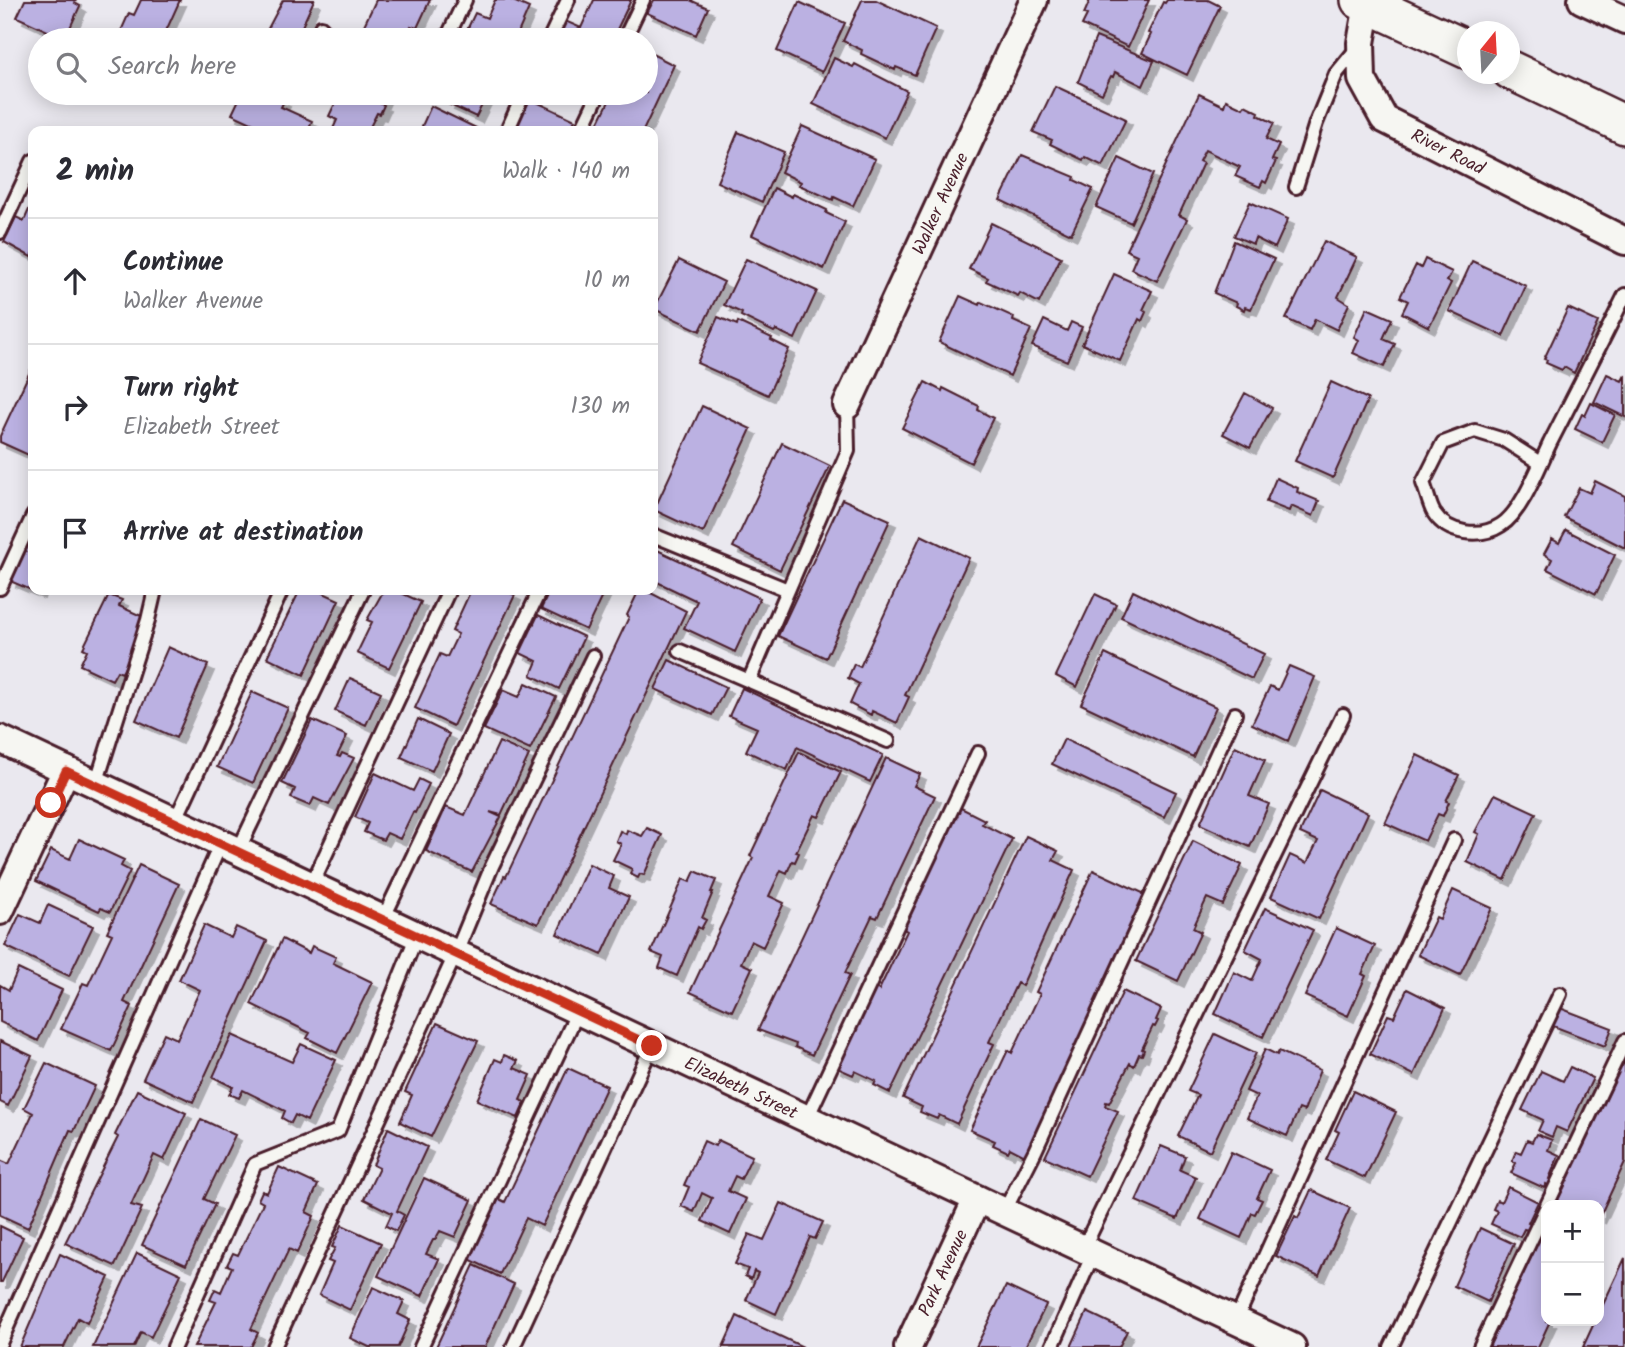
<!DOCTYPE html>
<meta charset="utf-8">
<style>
body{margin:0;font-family:Kalam,sans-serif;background:#f2f2f3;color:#2b2b33}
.controls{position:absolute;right:21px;bottom:21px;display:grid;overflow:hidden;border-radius:14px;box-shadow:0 4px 18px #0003}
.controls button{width:63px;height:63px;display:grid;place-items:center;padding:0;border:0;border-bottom:2px solid #e1e1e2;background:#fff;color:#2b2b33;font:35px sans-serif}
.compass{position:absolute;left:1457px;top:21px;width:63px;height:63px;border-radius:50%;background:#fff;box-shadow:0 4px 18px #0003;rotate:18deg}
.stop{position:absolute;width:21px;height:21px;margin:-16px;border:5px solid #c8321e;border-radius:50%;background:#fff}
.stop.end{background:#c8321e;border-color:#fff;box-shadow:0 2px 7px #0008}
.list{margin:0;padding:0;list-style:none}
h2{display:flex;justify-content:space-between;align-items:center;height:91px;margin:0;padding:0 28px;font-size:30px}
h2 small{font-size:23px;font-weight:400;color:#7c7c81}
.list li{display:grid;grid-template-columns:46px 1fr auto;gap:21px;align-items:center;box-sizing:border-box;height:126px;padding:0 28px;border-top:2px solid #e1e1e2}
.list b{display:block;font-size:26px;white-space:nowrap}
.list p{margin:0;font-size:23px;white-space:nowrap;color:#7c7c81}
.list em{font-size:23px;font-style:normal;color:#7c7c81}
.icon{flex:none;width:38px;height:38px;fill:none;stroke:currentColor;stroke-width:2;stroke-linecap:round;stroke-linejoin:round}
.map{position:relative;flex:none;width:1625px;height:1347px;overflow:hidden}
.search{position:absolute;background:#fff;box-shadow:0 4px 18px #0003;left:28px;top:28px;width:630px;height:77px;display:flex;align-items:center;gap:18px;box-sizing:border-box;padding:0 24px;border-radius:38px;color:#7c7c81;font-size:26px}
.panel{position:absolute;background:#fff;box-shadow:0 4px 18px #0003;left:28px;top:126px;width:630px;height:469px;border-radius:14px}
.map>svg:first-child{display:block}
.building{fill:#bbb1e2;stroke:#4a1f2b;stroke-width:2;filter:url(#shadow)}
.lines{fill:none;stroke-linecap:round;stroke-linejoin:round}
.lane-casing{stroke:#4a1f2b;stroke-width:18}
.street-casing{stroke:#4a1f2b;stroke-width:32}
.secondary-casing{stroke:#4a1f2b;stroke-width:42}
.lane{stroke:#f6f6f2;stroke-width:12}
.street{stroke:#f6f6f2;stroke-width:26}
.secondary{stroke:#f6f6f2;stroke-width:37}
.route{stroke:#c8321e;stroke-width:9}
.labels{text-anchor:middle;stroke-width:7;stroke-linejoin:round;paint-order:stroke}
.street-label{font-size:18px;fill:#4a1f2b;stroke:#f6f6f2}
</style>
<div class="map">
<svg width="1625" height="1347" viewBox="0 0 1625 1347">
<defs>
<filter id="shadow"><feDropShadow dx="6" dy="6" stdDeviation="0" flood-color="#0004"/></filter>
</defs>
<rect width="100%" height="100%" fill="#eae8ef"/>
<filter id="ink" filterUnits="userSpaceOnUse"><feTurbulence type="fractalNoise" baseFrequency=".0143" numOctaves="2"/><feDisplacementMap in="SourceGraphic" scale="14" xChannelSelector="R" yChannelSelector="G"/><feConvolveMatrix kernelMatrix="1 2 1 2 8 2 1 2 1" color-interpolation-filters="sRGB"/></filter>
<g filter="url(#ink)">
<!-- building -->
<path class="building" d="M25,0H76L75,3L80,6L65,39L17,17Z
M141,0H180L162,40H117L129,13L134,15Z
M283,0H314L296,40H262Z
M376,0H430L417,28L411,26L404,40H364L358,38Z
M495,0H511L529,8L515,40H462L475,13L487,18Z
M594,0H631L612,40H553L563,20L581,28Z
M654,0H690L708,8L696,35L647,13Z
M862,0H876L936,28L915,75L896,67L895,70L861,54L862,50L843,41Z
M1090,0H1149L1128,47L1082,25L1087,15L1084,14Z
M1167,0H1208L1220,6L1187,75L1142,53L1151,34L1148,33L1163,2L1165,3Z
M799,2L845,23L822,72L777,51Z
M1096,37L1154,61L1143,86L1115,72L1113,77L1111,76L1102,94L1078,82Z
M646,51L674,65L643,131L595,130L613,93H646Z
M834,58L853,67L855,64L907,91L885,138L813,104Z
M1055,86L1126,119L1103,166L1085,157L1083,160L1050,144L1052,140L1033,132Z
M242,93H265L284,101L281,107L312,121L308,131H253L256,125L232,114Z
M340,93H386L381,104L384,105L380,114L377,113L368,131H332L337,120L329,116Z
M454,93H488L476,117L448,104Z
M1199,94L1224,106L1226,100L1243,108L1245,105L1259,112L1258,115L1274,123L1266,139L1279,145L1272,160L1276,161L1266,183L1263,181L1260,187L1235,176L1240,167L1205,150L1199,161L1203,163L1179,215L1187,219L1157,281L1131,269L1137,255L1126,250Z
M526,97L575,120L569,131H510Z
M431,106L476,128L474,131H429L422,126Z
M802,126L875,159L853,206L834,197L833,200L799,185L801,182L781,172Z
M738,132L784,152L762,202L717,182Z
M1022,155L1075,177L1074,180L1093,189L1071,234L1000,200Z
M1119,158L1153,174L1131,223L1096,207Z
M774,188L792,197L793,194L827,210L826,213L845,222L824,269L752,235Z
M1250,202L1288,219L1275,248L1255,238L1253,244L1234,236Z
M31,205H33V258L4,242L16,217L24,221Z
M991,223L1061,257L1039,303L1020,293L1018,296L986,281L988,278L969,269Z
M1234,241L1274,259L1251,309L1245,307L1244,310L1236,306L1237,303L1214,293Z
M1324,241L1357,257L1338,297L1349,304L1337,330L1315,319L1310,330L1286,319Z
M746,259L817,291L795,339L776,330L774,332L741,316L742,313L724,305Z
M1425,259L1452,272L1447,281L1451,283L1429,327L1402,313L1408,301L1400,297L1416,265L1421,268Z
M679,260L724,282L700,331L654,309Z
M1472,261L1526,286L1503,336L1449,311Z
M1114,274L1152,291L1143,310L1146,312L1142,321L1139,319L1120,361L1082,344Z
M960,296L980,305L981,302L1014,317L1013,321L1031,329L1010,376L939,342Z
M1367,308L1392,319L1383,339L1395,344L1384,367L1353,353L1359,340L1354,337Z
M1568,308L1598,322L1574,373L1564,367L1562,370L1546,363L1547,360L1544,359Z
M718,317L737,325L738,322L772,338L771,340L789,349L768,395L697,363Z
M1044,320L1067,331L1071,322L1082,327L1067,361L1032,346Z
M33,365V457L0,442V436Z
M1607,374L1622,381L1625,375V417L1594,402Z
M925,382L942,391L943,388L979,406L978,410L993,418L971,463L902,428Z
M1331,382L1368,399L1333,478L1295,461Z
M1245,393L1272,408L1250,448L1223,434Z
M1591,403L1615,415L1602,442L1575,429L1582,414L1585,416Z
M702,406L751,429L703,533L654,510Z
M782,443L830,466L780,570L733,547Z
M1276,478L1298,488L1297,492L1319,501L1313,516L1291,506L1289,511L1266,502Z
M1595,481L1625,496V548L1564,517L1579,488L1590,493Z
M842,499L890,520L826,658L778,636Z
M33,528V590H39L38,593L10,581Z
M1566,530L1615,555L1596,594L1547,569L1552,559L1544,554L1552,539L1559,543Z
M921,535L969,558L905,695L909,697L897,723L872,711L871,715L850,704L859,684L848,678L854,664L860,667Z
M653,548L760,598L735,652L684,628L697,601L653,580Z
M300,590H317L339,600L304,675L267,657Z
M384,590H395L421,602L389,668L357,653L372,622L367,620Z
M471,590H504L515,595L453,726L415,708L440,654L447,657L458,634L452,631Z
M550,590H605L586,630L541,609Z
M639,590H645L686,611L538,924L491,904L504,876L506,877L629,617L627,615Z
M1133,591L1264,654L1252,679L1121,617Z
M1095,594L1116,604L1077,687L1056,676Z
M109,595L122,600L119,606L148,619L122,673L117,671L112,680L80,665L87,650L83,648Z
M538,615L584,637L559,689L531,675L537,661L520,653Z
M168,647L208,665L176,738L136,720Z
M1105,654L1216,707L1193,757L1081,704Z
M669,660L726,687L712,715L655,689Z
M1289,666L1315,677L1288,741L1252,724L1270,686L1278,690Z
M350,678L381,692L366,725L335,711Z
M526,683L556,697L530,750L484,729L503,690L519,697Z
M742,688L883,755L870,782L797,747L787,770L746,751L757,728L729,716Z
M252,692L288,708L253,783L217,767Z
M418,719L449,734L432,771L401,757Z
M312,720L347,736L337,756L340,757L342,753L354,758L329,805L314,798L310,806L291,798L295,789L282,783Z
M1064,739L1176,792L1164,817L1052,764Z
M499,742L529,755L501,815L490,812L501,817L472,872L426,851L446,807L465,815Z
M1235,746L1265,760L1249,796L1269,804L1250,847L1200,824Z
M799,752L841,772L819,817L814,815L796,852L799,853L795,862L792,861L787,873L781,870L769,896L784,903L763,947L751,941L741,963L752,968L732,1011L690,992L753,858L750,856Z
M1417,755L1459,775L1446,801L1449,802L1443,816L1438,814L1425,841L1385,823Z
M886,758L920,774L914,786L935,796L877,918L872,916L845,973L850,975L812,1055L795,1047L796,1044L758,1030Z
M375,773L413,791L419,779L429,784L415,813L413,812L400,839L387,833L383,840L364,832L368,823L355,817Z
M1320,790L1368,813L1319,919L1271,897L1290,855L1307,863L1318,841L1300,833Z
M1495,794L1536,813L1505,880L1467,862L1479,834L1475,832Z
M959,807L985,820L982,824L1012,839L890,1093L874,1085L876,1081L855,1071L853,1075L835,1067L874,987L879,990L907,931L901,928Z
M647,828L662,835L644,875L640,874L638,878L630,874L632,869L613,860L621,844L616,841L620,831L626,834L627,830L642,836Z
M1026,836L1058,851L1053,860L1074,870L1022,986L1017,983L989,1042L994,1044L957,1124L939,1115L937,1119L920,1112L922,1107L903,1098Z
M79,839L124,860L121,866L130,871L110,912L101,908L99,911L36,881L51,850L70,859Z
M1193,841L1242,865L1223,905L1207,898L1193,928L1201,932L1178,981L1136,961Z
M589,864L614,876L609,888L629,897L602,955L557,934Z
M139,865L179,884L124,1002L132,1006L111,1051L61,1029L83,983L88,985L112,934L107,932Z
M1093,870L1145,894L1142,900L1144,901L1025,1156L1010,1148L1008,1152L993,1145L995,1141L970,1130L1008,1050L1012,1053L1040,994L1036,992Z
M695,871L716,880L711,892H713L702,918L706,920L701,929L698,927L677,976L659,968L663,957L651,952L683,879L690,882Z
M1453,890L1492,908L1460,975L1418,955L1436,917L1440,919Z
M48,905L93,926L69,976L5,946L20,914L40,923Z
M1265,908L1313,930L1263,1037L1215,1014L1234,972L1252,981L1262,959L1245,950Z
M204,925L231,938L236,927L267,941L193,1102L143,1079L164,1033L177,1039L200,990L179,980Z
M1336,928L1375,946L1362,974L1366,976L1348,1016L1305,996Z
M282,939L309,953L312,946L336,957L333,963L372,982L337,1053L307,1038L310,1033L251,1004Z
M18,969L62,990L38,1041L0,1022V985L9,990Z
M1407,989L1445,1008L1414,1075L1370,1054L1388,1015L1394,1017Z
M1123,991L1161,1009L1156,1020L1158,1021L1155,1027L1153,1026L1142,1049L1144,1050L1142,1055L1139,1054L1134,1066L1130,1063L1109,1103L1106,1102L1105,1106L1118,1111L1087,1176L1045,1157Z
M1560,1008L1612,1028L1605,1046L1553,1026Z
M437,1023L478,1041L431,1137L400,1122L412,1095L405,1092Z
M1215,1034L1256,1053L1210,1151L1178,1136L1198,1095L1188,1091Z
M232,1035L292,1062L301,1044L336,1060L307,1121L295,1115L291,1123L282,1118L285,1111L243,1090L239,1098L229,1094L233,1087L213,1077Z
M0,1041L32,1056L8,1106L0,1102Z
M1265,1049L1277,1055L1279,1051L1320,1070L1304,1111L1299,1109L1287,1136L1247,1118L1257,1096L1246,1091Z
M504,1055L518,1061L514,1068L531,1075L520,1100L525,1102L518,1118L477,1100L495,1059L502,1062Z
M1625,1059V1162L1599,1218V1205H1555Z
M46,1063L95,1086L74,1131L70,1130L28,1228L0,1215V1160L9,1164L33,1113L24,1108Z
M1570,1067L1593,1078L1567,1132L1556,1127L1552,1137L1538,1131L1543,1120L1522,1110L1541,1071L1563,1081Z
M568,1068L607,1086L542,1226L526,1218L500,1274L469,1259L497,1198L505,1202Z
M137,1090L186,1113L164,1160L154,1155L131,1205L142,1208L115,1266L65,1243L118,1137L115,1135Z
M1353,1091L1396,1112L1365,1178L1326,1160L1339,1132L1335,1130Z
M201,1119L235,1135L204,1199L215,1204L186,1265L142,1245Z
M388,1128L427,1147L397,1211L404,1215L396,1231L386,1226L392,1213L364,1199L379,1168L373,1165Z
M1536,1134L1552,1140L1548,1150L1559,1155L1549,1179L1552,1180L1549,1186L1546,1184L1544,1188L1511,1173L1516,1163L1512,1161L1516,1151L1521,1153L1527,1140L1532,1142Z
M718,1140L752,1156L741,1179L735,1176L728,1191L746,1199L730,1234L702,1221L712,1198L702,1193L694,1212L681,1206L689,1187L684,1185L704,1141L715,1146Z
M1161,1146L1185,1156L1180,1170L1196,1177L1177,1219L1136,1201Z
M1231,1152L1270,1170L1257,1198L1262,1200L1255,1214L1252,1213L1241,1238L1200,1219Z
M279,1167L318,1185L306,1212L314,1216L297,1253L289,1249L251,1329L258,1333L251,1347H194L216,1302L210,1300L215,1289L221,1292L232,1267L227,1265L233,1253L238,1255L263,1203L258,1200L262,1191L267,1193Z
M424,1178L472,1200L455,1237L440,1231L435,1240H433L426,1254L439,1259L422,1296L378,1276Z
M1508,1187L1538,1202L1528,1223L1531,1224L1528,1230L1524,1229L1520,1237L1491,1224L1497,1211L1493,1209L1497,1200L1501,1202Z
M1311,1190L1350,1208L1319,1276L1276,1256L1295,1216L1298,1218Z
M781,1203L823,1222L815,1239L810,1237L776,1314L746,1300L758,1273L754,1271L751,1279L745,1276L748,1269L735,1264L749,1234L764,1240Z
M342,1225L381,1243L350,1310L319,1295L333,1263L328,1261L335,1248L332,1247Z
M1546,1225V1321H1550L1538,1347H1489Z
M0,1226L23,1237L2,1282H0Z
M1480,1228L1514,1244L1488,1302L1454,1286Z
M137,1253L181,1274L151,1337L141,1332L134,1347H93Z
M60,1254L109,1277L87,1323L78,1318L64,1347H20Z
M1625,1258V1347H1583L1595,1321H1599V1313Z
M474,1265L514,1284L485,1347H436Z
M1006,1286L1046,1305L1025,1347H976Z
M373,1287L404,1301L398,1314L410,1320L398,1347H369L350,1338Z
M1087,1312L1127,1331L1119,1347H1071Z
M737,1316L803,1347H723Z"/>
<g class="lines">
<defs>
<path id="lane" d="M321,27L333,40
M446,40L465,0
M549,40L568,0
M624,40L643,0
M507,131L524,93
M581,131L599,93
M1296,187L1316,123L1336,74L1359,46
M0,232L33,161
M1540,463L1504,440L1475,431L1443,443L1423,483C1427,492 1429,505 1434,513C1448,535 1481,538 1501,525C1522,512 1539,466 1550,443C1575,394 1601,344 1625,295
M653,535L788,590
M0,588L33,516
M680,651L888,741
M749,681L848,451L847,405
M96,784L148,620L155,590
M175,821L282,590
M238,851L363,590
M311,886L449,590
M383,919L540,590
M807,1118L978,753
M1547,1205L1625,1041
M1004,1212L1035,1151L1235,714
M1083,1249L1343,715
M1236,1320L1454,840
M0,1343L221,843
M174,1347L255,1164L338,1131L417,935
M274,1347L456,953L492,866L593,656
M421,1347L578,1011
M513,1347L652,1046
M1052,1347L1093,1254
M1391,1347L1560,994
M1480,1347L1546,1208"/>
<g id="street">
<path id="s1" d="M1371,0L1368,4L1361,43L1362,79L1384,119L1625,241"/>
<path d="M1582,0L1625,20"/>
<path id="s2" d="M847,405L1034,0"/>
<path id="s3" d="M0,739L1292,1347"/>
<path d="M0,911L66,770"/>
<path id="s4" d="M908,1347L977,1199"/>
</g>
<path id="secondary" d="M1360,0L1468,50
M1510,70L1625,125"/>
</defs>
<!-- lane casing -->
<use href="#lane" class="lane-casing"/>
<!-- street casing -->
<use href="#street" class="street-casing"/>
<!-- secondary casing -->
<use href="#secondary" class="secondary-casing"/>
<!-- lane -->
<use href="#lane" class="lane"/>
<!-- street -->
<use href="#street" class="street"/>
<!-- secondary -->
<use href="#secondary" class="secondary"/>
</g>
</g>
<g class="lines" filter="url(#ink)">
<!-- route -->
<path class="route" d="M51,803L66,771L652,1046"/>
</g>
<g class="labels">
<!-- street labels -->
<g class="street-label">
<text dy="6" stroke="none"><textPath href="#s1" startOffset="198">River Road</textPath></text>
<text dy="6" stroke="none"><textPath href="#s2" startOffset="222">Walker Avenue</textPath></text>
<text dy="6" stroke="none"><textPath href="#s3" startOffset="819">Elizabeth Street</textPath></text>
<text dy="6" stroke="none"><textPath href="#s4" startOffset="82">Park Avenue</textPath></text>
</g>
</g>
</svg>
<div class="controls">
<button>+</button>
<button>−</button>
</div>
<svg class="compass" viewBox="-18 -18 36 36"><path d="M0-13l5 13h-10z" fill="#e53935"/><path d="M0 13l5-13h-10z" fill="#7c7c81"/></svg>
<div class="stop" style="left:51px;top:803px"></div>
<div class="stop end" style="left:652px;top:1046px"></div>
<div class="search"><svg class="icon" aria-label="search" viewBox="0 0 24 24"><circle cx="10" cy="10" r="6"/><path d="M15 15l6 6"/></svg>Search here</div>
<section class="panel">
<h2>2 min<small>Walk · 140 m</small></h2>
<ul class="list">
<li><svg class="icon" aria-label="ahead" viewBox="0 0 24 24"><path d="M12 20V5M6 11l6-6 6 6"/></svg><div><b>Continue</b><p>Walker Avenue</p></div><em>10 m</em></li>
<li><svg class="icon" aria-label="right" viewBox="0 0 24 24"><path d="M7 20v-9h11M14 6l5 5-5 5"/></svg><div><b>Turn right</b><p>Elizabeth Street</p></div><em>130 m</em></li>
<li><svg class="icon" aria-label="arrive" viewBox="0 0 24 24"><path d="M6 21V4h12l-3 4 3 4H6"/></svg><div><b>Arrive at destination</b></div></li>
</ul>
</section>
</div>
